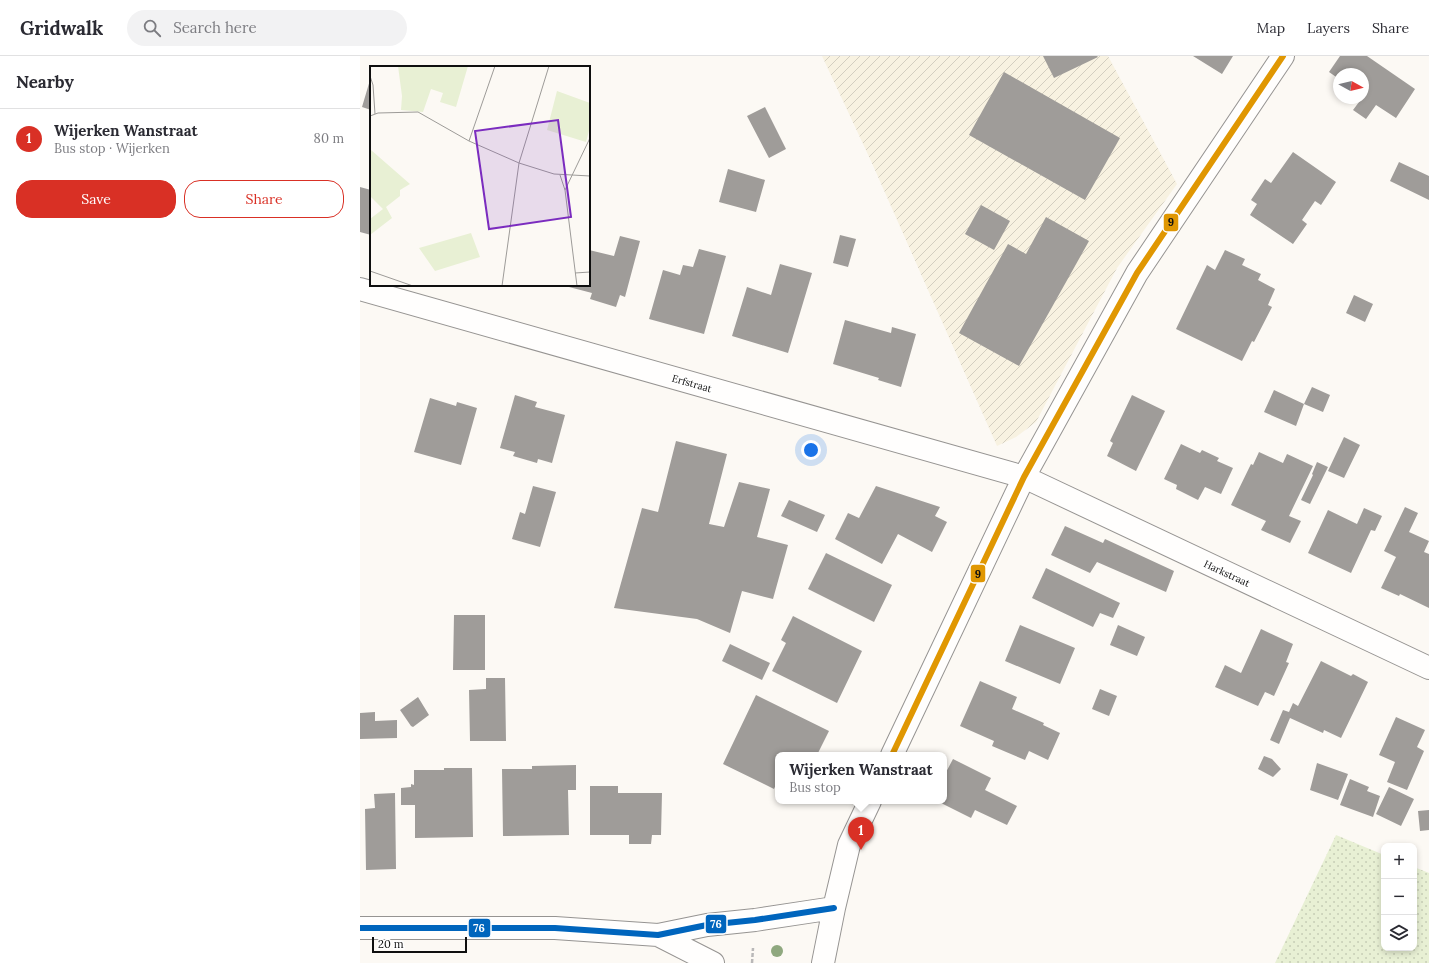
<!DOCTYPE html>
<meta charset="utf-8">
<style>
body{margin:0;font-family:Lora,serif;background:#f2f2f3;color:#2b2b33}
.controls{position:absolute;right:12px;bottom:12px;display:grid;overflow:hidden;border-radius:8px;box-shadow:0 2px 6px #0003}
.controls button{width:36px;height:36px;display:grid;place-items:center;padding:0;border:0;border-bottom:1px solid #e1e1e2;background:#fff;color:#2b2b33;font:20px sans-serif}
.compass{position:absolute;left:973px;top:12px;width:36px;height:36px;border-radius:50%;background:#fff;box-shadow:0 2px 6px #0003;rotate:98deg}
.scale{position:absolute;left:12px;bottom:10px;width:95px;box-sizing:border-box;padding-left:4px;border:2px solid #0f0f0f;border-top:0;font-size:11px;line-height:14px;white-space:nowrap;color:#0f0f0f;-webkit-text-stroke:3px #fff;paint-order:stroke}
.you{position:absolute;left:451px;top:394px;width:14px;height:14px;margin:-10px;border:3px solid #fff;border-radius:50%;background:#1a73e8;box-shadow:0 0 0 6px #1a73e833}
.badge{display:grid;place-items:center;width:26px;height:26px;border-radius:50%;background:#d93025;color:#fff;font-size:13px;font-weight:700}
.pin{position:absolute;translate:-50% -33px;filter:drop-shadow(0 1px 2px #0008)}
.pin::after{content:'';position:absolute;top:21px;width:14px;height:12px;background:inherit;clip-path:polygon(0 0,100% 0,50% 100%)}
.popup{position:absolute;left:415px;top:696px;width:172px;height:52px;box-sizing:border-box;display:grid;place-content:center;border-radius:8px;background:#fff;filter:drop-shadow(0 1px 3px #0005);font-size:13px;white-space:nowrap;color:#7c7c81}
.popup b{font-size:15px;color:#2b2b33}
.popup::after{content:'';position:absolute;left:50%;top:100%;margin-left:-8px;border:8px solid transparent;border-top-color:#fff}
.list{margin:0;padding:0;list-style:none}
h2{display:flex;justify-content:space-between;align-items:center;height:52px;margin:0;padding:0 16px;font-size:17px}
h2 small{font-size:13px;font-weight:400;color:#7c7c81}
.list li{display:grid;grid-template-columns:26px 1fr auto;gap:12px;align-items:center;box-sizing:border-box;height:60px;padding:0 16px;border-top:1px solid #e1e1e2}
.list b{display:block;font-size:15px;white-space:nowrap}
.list p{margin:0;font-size:13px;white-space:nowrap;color:#7c7c81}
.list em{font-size:13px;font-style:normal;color:#7c7c81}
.actions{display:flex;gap:8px;padding:12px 16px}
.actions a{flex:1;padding:9px 0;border:1px solid #d93025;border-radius:16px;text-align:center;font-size:14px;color:#d93025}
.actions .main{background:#d93025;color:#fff}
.icon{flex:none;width:22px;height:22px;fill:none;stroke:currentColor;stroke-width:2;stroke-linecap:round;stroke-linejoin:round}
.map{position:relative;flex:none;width:1069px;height:907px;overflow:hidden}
header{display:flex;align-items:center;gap:24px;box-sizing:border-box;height:56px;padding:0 20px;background:#fff;border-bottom:1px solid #e1e1e2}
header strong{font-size:19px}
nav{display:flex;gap:22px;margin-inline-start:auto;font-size:14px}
.search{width:280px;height:36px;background:#f2f2f3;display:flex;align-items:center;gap:10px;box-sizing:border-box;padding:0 14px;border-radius:22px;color:#7c7c81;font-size:15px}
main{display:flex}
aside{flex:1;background:#fff}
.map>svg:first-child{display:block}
.farmland{fill:url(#farmland-furrows)}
.grass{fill:url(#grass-dots)}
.building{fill:#9f9c99}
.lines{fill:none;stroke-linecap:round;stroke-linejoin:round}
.minor-casing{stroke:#969492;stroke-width:24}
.path{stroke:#b9b8b8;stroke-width:2.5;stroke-dasharray:4 2;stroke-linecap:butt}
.minor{stroke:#fffefd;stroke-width:22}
.bus-1-casing{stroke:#fff;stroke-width:9}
.bus-2-casing{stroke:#fff;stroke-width:9}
.bus-1{stroke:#e09702;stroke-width:6}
.bus-2{stroke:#0065bd;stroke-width:6}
.tree{fill:#8fa87f}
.labels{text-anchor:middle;stroke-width:4;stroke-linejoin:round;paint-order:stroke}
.street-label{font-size:10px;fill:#0f0f0f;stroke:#fff}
.inset-road{fill:none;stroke:#9d9b98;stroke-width:1}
.view{fill:#7b2cbf;fill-opacity:0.15;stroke:#7b2cbf;stroke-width:2}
.inset-edge{fill:none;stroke:#0f0f0f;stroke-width:2}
.line-badge{stroke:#fff;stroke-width:1.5}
.badge-label{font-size:11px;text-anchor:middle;font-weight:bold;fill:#fff}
.pale-badge-label{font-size:11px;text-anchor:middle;font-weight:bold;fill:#111}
</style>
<header>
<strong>Gridwalk</strong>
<div class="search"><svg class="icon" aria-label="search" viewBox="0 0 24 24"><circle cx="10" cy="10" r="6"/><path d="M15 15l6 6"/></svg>Search here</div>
<nav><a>Map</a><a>Layers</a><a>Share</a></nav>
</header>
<main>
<aside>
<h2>Nearby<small></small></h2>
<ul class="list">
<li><span class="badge">1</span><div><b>Wijerken Wanstraat</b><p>Bus stop · Wijerken</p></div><em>80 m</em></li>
</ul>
<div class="actions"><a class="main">Save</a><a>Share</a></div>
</aside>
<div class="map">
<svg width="1069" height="907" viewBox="0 0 1069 907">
<defs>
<pattern id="farmland-furrows" width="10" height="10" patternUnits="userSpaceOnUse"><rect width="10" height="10" fill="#f8f2e1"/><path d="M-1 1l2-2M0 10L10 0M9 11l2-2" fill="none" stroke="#d3cec0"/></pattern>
<pattern id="grass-dots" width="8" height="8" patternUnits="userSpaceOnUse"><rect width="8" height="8" fill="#e8f0d4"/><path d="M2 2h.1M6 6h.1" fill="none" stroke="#c6cdb5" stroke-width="1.8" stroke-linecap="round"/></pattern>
</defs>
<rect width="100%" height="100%" fill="#fcf9f4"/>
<!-- farmland -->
<path class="farmland" d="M462,0H748L817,128L757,212L676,366L656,381L637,390L511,105Z"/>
<!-- grass -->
<path class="grass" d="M976,779L1024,799V892H1054V811L1069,817V907H915Z"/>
<!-- building -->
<path class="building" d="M683,0H737L738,1L694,22Z
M833,0H873L862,18Z
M980,0H1007L1055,33L1036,62L1016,49L1006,63L993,54L1002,42H1003V18H979V23L969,16Z
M644,16L760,82L725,144L609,79Z
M10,24L11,25V54L2,51Z
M405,51L426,93L409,102L387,60Z
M933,96L976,126L961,149L955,145L942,164L947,168L933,188L890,159L897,148L891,144L905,123L911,127Z
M1039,106L1069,120V144L1030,125Z
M368,113L405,124L396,156L359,146Z
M0,131L11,134V179L0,176Z
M621,149L650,165L634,194L605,178Z
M686,161L729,185L659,310L599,277L648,188L666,198Z
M480,179L496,183L488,211L473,207Z
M260,180L280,185L265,241L260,239L256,251L230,243L232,237L209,231L210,229H229V194L254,200Z
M339,193L366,200L344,278L289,263L303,214L320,219L323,209L333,211Z
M865,194L885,203L882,209L901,218L898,224L915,233L908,249L912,251L894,286L892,285L882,305L816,273L847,209L855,214Z
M420,208L452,217L428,297L372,280L387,231L411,239Z
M994,239L1013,248L1005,266L986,257Z
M485,264L531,277L532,271L556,278L541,331L518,324L519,322L473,308Z
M952,331L970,339L963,356L944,348Z
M914,334L944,348L936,370L904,356Z
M155,339L177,346L175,351L205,359L192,407L178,403L177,407L153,400L155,396L140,392Z
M772,339L805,355L776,415L747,400L753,387L750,385Z
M70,342L96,350L97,346L117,352L101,409L54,396Z
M984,381L1000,389L984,422L968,415Z
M316,385L367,398L349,468L364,471L379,426L410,433L397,481L428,489L413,543L382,535L370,577L337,563L254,552L282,452L298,456Z
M821,388L840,397L842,394L859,402L857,405L873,412L861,438L845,431L838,444L816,433L817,429L804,423Z
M899,396L923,407L927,398L953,410L929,460L941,465L930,487L901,474L906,465L871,449L891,408L893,409Z
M957,406L968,411L950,448L941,444L953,419L952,418Z
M173,430L196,436L180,491L152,483L160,456L165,458Z
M516,430L580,451L575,460L587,466L572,496L538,478L522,508L475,483L488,457L499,462Z
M429,444L465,459L457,476L421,460Z
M1045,451L1058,457L1049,476L1069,485L1064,496L1069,498V552L1040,538L1039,540L1021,532L1036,501L1024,495Z
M1004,452L1022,460L1015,475L1011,474L991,517L948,497L968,454L997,468Z
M705,470L743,487L745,483L814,515L806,536L737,506L730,517L691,499Z
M466,497L532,529L514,566L448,533Z
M686,512L760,547L753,562L740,557L733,571L672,542Z
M94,559H125V614H93Z
M433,560L502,595L477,647L412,615L426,587L421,584Z
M660,569L715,592L700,628L645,605Z
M758,569L785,581L777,600L750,589Z
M901,573L933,588L926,606L929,607L914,640L905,636L898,650L855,631L865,609L881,617Z
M370,588L410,607L402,624L362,605Z
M961,605L991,620L993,618L1008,626L981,682L964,674L963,677L930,662L919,688L910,684L923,654L929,656L933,647L938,650Z
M126,622H145L146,685H110L109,634L126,633Z
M620,625L657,641L652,653L684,667L683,669L700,677L688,704L669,695L665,704L632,690L634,685L600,670Z
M740,633L757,640L749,660L732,653Z
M396,639L469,675L457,699H434L430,697V699H418V724L414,733L363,708Z
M58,641L69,659L53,671L51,670L40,654Z
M15,656V665L37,664V682L0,683V657Z
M1036,661L1065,674L1057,691L1064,695L1047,734L1027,726L1035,706L1019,699Z
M904,700L912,703L921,713L913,721L898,713Z
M593,703L631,722L625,734L657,750L647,769L615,754L611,762L577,745H584V720Z
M957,707L988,718L978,744L950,734Z
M216,709V734H208L209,779L143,780L142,713H172V710Z
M84,712H112L113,781L55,782V749H41V732L51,731V728L54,729V714H84Z
M990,723L1009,731L1007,735L1020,740L1013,761L980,749Z
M230,730H258V737H302L301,779H292L291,788H269V779H230Z
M1029,731L1054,743L1041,770L1016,758Z
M35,737L36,813L6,814L5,753L15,752L14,738Z
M1069,754V774L1060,775L1058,755Z"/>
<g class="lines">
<defs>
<path id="minor" d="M0,233L664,421L1069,612
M532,699L664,421L777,217L923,0
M0,872H195L298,879L347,869L395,864L474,852
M298,879L353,907
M463,907L474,852L489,789L510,745"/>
</defs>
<!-- minor casing -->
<use href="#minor" class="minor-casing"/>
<!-- path -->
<path class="path" d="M392,907L393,892"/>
<!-- minor -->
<use href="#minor" class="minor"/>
<defs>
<path id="bus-1" d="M532,699L664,421L777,217L923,0"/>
<path id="bus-2" d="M0,872H195L298,879L347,869L395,864L474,852"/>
</defs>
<!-- bus-1 casing -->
<use href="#bus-1" class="bus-1-casing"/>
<!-- bus-2 casing -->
<use href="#bus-2" class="bus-2-casing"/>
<!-- bus-1 -->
<use href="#bus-1" class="bus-1"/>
<!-- bus-2 -->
<use href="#bus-2" class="bus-2"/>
</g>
<!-- trees -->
<circle class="tree" cx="417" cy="895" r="6"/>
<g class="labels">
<!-- street labels -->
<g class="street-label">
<text transform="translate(332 327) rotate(16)" y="4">Erfstraat</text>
<text transform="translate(867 517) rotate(25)" y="4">Harkstraat</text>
</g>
</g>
<!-- overview -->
<g transform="translate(10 10)">
<rect width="220" height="220" fill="#fcf9f4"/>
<path d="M28,0H98L86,41L70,36L73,27L61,23L53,46L31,44L32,30ZM187,25L220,37V61L216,76L177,64ZM1,84L40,118L30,124V130L16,141L22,152L0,169V153L13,143L0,130ZM101,167L110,191L65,205L49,182Z" fill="#e8f0d4"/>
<path class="inset-road" d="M0,10L3,19L5,48M0,50L8,47L48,46L99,75L149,97L184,108L220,110M99,75L125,0M190,109L195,124L207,220M195,124L220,72M0,205L43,220M205,207L220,206M132,220L149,97L179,0"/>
<path class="view" d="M188,54L201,151L119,163L105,65Z"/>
<rect width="220" height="220" class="inset-edge"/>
</g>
<g class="line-badge">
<rect x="803" y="157" width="16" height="19" rx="4" fill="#e09702"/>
<rect x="610" y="508" width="16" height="19" rx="4" fill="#e09702"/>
<rect x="345" y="858" width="22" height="20" rx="4" fill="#0065bd"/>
<rect x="108" y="862" width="23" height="20" rx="4" fill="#0065bd"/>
</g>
<g class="badge-label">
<text x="356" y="872">76</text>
<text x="119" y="876">76</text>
</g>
<g class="pale-badge-label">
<text x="811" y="170">9</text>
<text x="618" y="522">9</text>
</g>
</svg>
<div class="controls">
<button>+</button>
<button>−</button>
<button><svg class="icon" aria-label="layers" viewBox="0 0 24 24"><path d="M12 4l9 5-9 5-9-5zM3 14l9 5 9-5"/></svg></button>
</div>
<svg class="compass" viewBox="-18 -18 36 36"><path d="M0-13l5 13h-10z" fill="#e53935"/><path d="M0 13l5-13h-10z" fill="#7c7c81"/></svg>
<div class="scale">20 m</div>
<div class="you"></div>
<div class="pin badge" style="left:501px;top:794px">1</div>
<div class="popup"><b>Wijerken Wanstraat</b>Bus stop</div>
</div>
</main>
